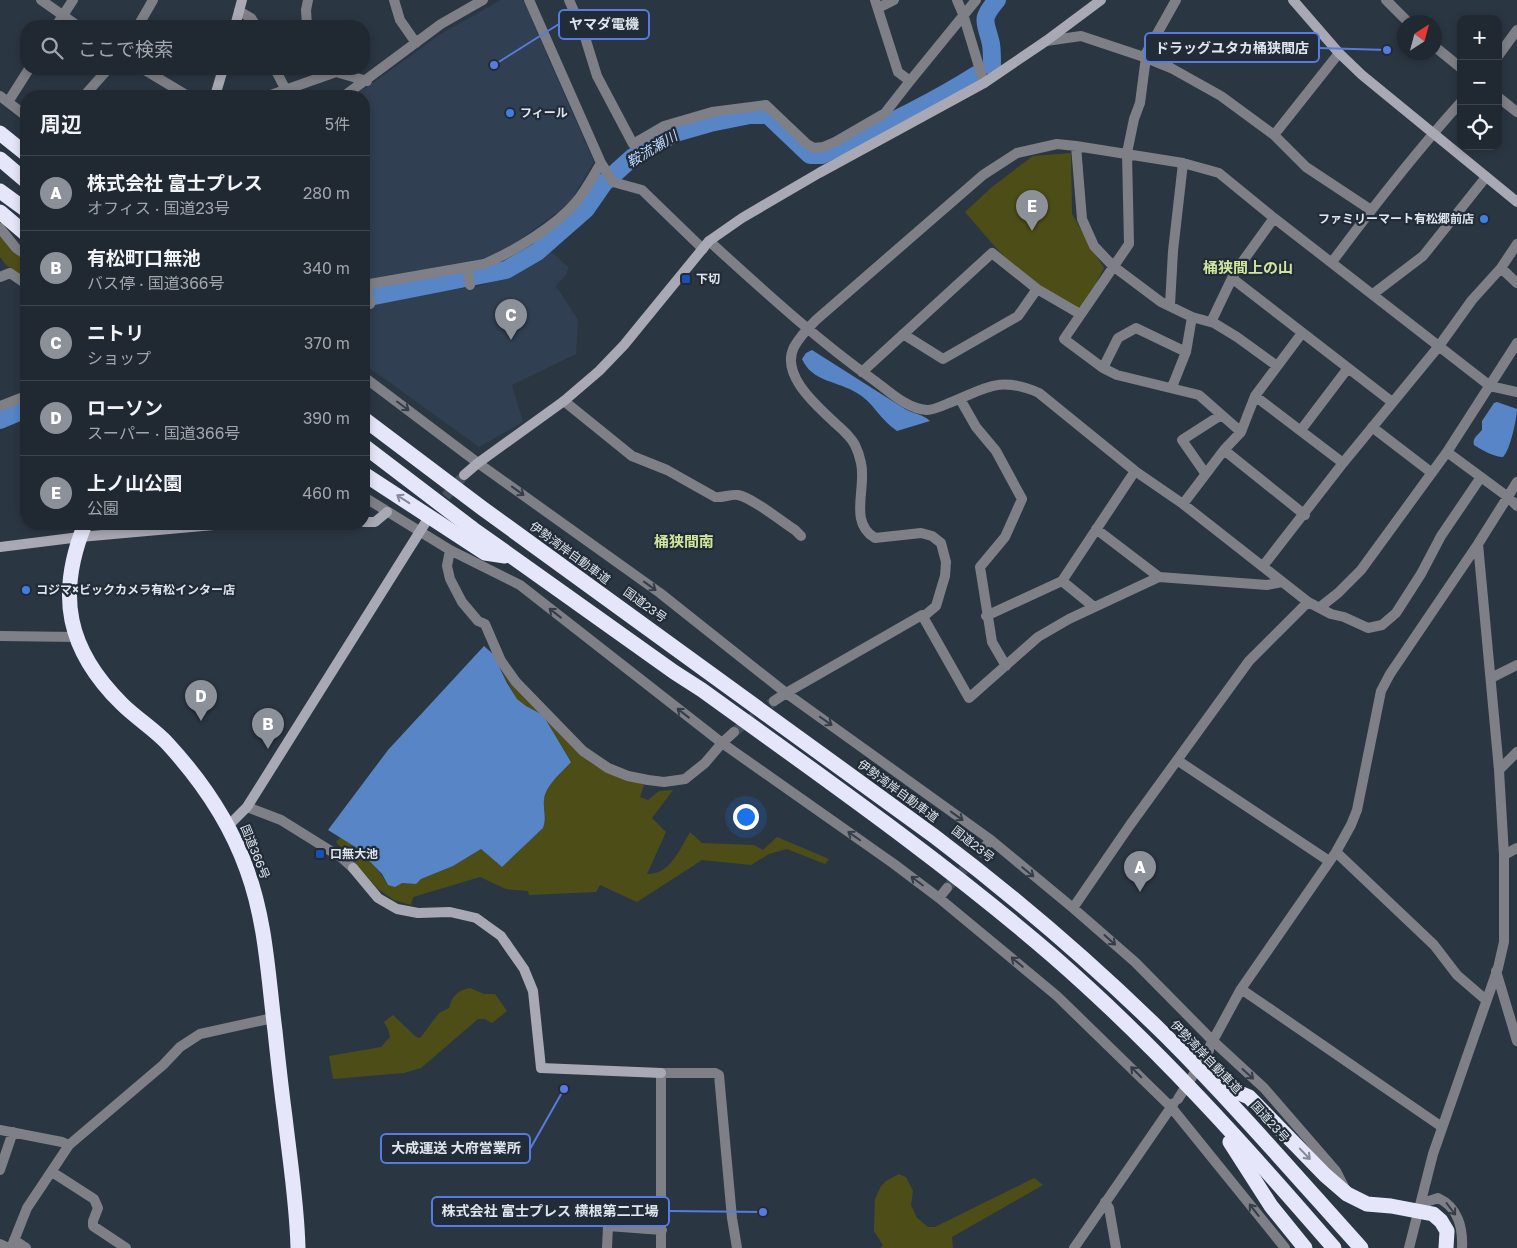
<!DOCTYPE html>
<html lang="ja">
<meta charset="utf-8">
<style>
body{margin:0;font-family:"Golos Text","Noto Sans JP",sans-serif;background:#28303a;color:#f1f3f6}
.controls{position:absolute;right:15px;top:15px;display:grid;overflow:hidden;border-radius:10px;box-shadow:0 2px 8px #0003}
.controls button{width:45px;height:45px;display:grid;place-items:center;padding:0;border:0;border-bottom:1px solid #3d444d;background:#202832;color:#f1f3f6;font:25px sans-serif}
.compass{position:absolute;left:1397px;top:15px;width:45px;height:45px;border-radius:50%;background:#202832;box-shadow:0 2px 8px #0003;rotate:36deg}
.you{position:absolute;left:745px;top:816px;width:18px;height:18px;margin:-12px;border:4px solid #fff;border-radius:50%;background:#1a73e8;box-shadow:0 0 0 8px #1a73e833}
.badge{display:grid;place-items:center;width:32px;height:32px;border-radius:50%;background:#8c9099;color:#fff;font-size:16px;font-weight:700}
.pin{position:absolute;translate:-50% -41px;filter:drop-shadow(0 1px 2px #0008)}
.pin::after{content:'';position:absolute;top:26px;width:18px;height:15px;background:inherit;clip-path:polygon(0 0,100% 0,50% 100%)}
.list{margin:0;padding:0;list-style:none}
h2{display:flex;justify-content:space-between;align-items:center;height:65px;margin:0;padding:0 20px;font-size:21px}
h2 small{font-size:16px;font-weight:400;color:#a2a6ac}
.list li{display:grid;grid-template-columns:32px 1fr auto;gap:15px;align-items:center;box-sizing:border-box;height:75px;padding:0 20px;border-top:1px solid #3d444d}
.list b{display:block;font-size:19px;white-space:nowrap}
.list p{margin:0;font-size:16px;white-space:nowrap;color:#a2a6ac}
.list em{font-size:16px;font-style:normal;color:#a2a6ac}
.icon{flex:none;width:28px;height:28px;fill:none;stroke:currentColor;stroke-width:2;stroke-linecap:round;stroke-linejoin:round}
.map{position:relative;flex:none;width:1517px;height:1248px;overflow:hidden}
.search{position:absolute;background:#202832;box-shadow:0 2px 8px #0003;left:20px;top:20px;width:350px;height:55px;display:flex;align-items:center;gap:12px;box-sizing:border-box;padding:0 18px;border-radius:20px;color:#a2a6ac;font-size:19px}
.panel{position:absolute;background:#202832;box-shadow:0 2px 8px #0003;left:20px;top:90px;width:350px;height:440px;border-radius:20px}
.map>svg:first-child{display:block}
.built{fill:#303f51}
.green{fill:#4d4e17}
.water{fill:#5785c6}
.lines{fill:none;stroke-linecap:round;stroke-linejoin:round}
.river{stroke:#5785c6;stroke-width:18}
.street-tunnel{stroke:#46505c;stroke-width:10;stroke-dasharray:10 5;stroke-linecap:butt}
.secondary-tunnel{stroke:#46505c;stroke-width:10;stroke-dasharray:10 5;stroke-linecap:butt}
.street{stroke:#7f7f87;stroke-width:10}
.secondary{stroke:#a9a9b5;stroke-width:10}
.highway{stroke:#e6e6fa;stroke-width:15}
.street-bridge{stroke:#7f7f87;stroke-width:10}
.highway-bridge{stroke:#e6e6fa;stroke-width:15}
.oneway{stroke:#353d48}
.oneway2{stroke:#848999}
.shop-dot{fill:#3f7fe0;stroke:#222c38;stroke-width:2}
.transit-dot{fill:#1a4fb4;stroke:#222c38;stroke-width:2}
.labels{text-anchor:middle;stroke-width:4.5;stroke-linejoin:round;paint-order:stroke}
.poi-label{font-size:12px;font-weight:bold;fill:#dee5ed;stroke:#222c38;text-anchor:start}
.street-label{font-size:12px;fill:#dee5ed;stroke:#222c38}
.water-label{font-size:14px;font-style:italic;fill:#c1dafe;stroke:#222c38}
.quarter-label{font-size:15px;font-weight:bold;fill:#cfe69c;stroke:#222c38}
.leader{fill:none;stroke:#577bde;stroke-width:2}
.callout-dot{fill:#577bde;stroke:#222c38;stroke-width:2}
.callout{fill:#222c38;stroke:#577bde;stroke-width:2}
.callout-label{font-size:14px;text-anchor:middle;font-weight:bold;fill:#dee5ed}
</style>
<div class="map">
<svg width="1517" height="1248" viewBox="0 0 1517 1248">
<rect width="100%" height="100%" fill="#2b3643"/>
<!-- built -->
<path class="built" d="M501,0H523L594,162L572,199L563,208L506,250L487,258L471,261L364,281V96H352L373,83L439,35Z
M549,250L568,267L567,274L556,286L578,320L576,354L512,385L523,422L479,447L364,364V304L400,297L479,286L510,276L532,264Z"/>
<!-- green -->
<path class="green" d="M1071,153L1072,214L1104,268L1080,314L1037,289L997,249L965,212L992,187L1033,156Z
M0,235L19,256L26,261V278L6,265L0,257Z
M502,672L611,772L644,785L640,797L648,800L659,791L673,790L652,818L666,832L647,874C670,875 680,849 690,832L702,843L754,845L763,850L777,837L829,859L825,864L787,849L769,854L751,865L702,860L637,902L600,885L596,892L529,895L528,891L506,889L480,877L413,897L411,905L394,900L378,889L336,842L341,837C359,848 377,866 388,885L402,883L416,884L421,879L453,866L481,849L502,867L543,828C548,816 543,811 544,800C545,786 562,772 571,761L543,715L526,706L517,699Z
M470,988L484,994H495L507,1011L492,1023L485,1019H478L421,1068L404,1073L333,1079L329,1056L381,1047L390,1037L388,1029L384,1022L393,1015L415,1036L418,1038L421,1037L439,1013L449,1008C453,995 457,991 470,988Z
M899,1174L906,1177L913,1191L911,1205L917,1218L928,1227H935L1034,1178L1043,1185L952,1237L953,1248H880L883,1245L874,1231L875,1199L881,1186L886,1181Z"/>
<!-- water -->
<path class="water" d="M812,350L905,409C914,414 923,414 930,421L897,431C881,421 873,402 857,393C838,381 812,382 802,359L806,353Z
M1497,402L1517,409C1517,418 1510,451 1503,457C1494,457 1482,450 1474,445C1472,438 1478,435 1482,430V421L1494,403Z
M484,646L493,654L507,683L517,699L526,706L543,715L571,762C562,772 545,786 544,800C543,810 547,817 543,828L502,867L481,849L453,866L421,879L416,884L402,883L395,887L388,885L382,874L357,848L328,830L388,750Z"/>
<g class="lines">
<!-- river -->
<path class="river" d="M991,66L992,65C992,58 992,51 991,44C986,21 979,21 997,0
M364,298L506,270L537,252L586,209L604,183L633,157L675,133L710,123L750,115H768L810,155H822C874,130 927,106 976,75
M0,420L26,409"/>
<!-- street-tunnel -->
<path class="street-tunnel" d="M734,732L774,701
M947,888L982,850"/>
<!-- secondary-tunnel -->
<path class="secondary-tunnel" d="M436,508L464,475"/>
<!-- street -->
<path class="street" d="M41,0L78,26
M394,0L400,20L416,43
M529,0L601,163L613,182L642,190L703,249
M569,0L584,34L597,76L633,144L664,126L712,112L766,105L807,144L814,148L823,147L835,142L885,113L910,81L976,0
M875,0L898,72L910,81
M957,0L963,14L984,83
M1386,0L1408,22
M878,8L894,0
M239,11L251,18L256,26
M56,26L73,0
M138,26L153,0
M307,26L306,10L308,0
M1046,41L1081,36L1144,57L1171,68L1221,96L1274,135L1306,167L1371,210
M1434,46L1461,68
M1498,56L1517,30
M1144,57L1176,0
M1146,57L1140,103L1134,119L1127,153L1129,244L1064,339L1103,368L1117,375L1199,395L1241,432
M143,69L188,96
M275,69L289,96
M333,69L336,72L367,81
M0,96L26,116
M84,96L108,69
M268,96L336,72
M344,96L441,24L483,0
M1498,97L1517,112
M8,102L29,69
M1274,135L1339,53
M1076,146L1082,219L1094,246L1113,266L1161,302L1192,317L1214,323L1237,337L1277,366
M0,228L16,248L26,255
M709,241C763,290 816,339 875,381C890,392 907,409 927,410C934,410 942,406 949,403C985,389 999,375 1039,393L1135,471L1183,504L1308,602L1331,614L1344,617L1368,628L1382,625L1396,613L1421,574L1441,536L1481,477
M1332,262C1373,207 1415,153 1461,102
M1501,268L1517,283
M468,272L470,285
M0,277L10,273L26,284
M1233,279L1392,402
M364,285L484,264C513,252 556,226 576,202C586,190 593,176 601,163
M368,291L370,304
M1373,294L1423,256L1486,177
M1170,305L1173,251L1183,163
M1211,322L1235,272L1274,218
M903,334L943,359L1018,316L1037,289
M1103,368L1118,338L1136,328L1186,352
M862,372L992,253L1037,289L1080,314
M364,377L478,463L660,593L786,693L991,840L1073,908L1135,962L1213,1041L1264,1088L1336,1171L1345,1189
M1172,387L1186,352L1192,317
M1255,396L1343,463
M960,399L976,427L996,451L1022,499L1005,537L980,567L992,642L1006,666
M564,401L632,456L667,470L715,497C723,498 730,494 738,495C753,498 781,521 795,530L801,536
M0,406L26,396
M1372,427L1432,473
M1301,430L1348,368
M1224,450L1305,515
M1447,452L1508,497L1517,506
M1205,473L1182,440L1221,415
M364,497L450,550L520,585L722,743L894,864L939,898L1057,996L1171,1107L1285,1248
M1183,504L1224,450L1241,432L1255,396L1302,333
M1096,529L1159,577
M450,550L447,566L450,579L462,602L478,621L485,624L501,661L516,682L583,751L608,768L628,776L648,780L664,782L685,779L705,763L722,743L734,732
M1263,566L1343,463L1439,346L1472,300L1501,268L1517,244
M1062,581L1094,607
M1319,608L1338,593L1361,570L1447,452L1517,343
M986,616L1062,581L1135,471
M923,617L936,606L945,576L946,562L941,543L932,536L921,533L875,538C848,522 867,488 861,463C860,458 858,451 855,445C851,437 842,429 835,423C817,406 780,375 794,347C799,338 809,327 816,320L983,175L1017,153L1057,144L1076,146L1183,163L1219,173L1274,218L1490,386L1517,392
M0,636L76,637
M1491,678L1517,665
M774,701L786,693L922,615L969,698L1038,637L1069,619L1159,577L1267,585L1282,582
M1177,760L1329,861
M1499,770L1517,752
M247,807L281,820L342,858L353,868
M982,850L991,840
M1336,852L1434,945L1457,975L1486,1000
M1504,855L1517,848
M939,898L947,888
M1073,908L1130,825L1249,661L1308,602
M1496,971L1517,1041
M1241,989L1442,1127
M1210,1046L1241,989L1336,852L1351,825L1357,810L1381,691L1390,674L1478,544L1517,482
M0,1130L62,1142L69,1145
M0,1170L13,1132
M52,1172L94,1199L98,1208L93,1221V1226L126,1248
M1105,1202L1109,1208L1116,1248
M1418,1210L1426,1202L1438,1198C1458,1207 1463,1228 1462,1248
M14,1240L26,1248
M0,1244L9,1248
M11,1248L27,1208L69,1145L163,1065L180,1047L200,1034L273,1018
M607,1248L608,1226L662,1230
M661,1248V1073H715L719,1075L732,1218L737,1248
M1074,1248L1174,1103
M1409,1248L1433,1154L1498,968L1504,942V855L1499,770L1478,544"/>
<!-- secondary -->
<path class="secondary" d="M1293,0L1339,53L1362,75L1517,202
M235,26L242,0
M215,96L223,69
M464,475L478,463L564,401L599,371L624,345L709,241L742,218L819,173L984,83L1046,41L1101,0
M364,522H375L387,512
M0,547L80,537L225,524
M228,826L247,807L429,517
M353,868L378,898L397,909L418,913L450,912L476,918L501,936L524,969L533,991L541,1068L661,1073"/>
<!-- highway -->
<path class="highway" d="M0,133L26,154
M0,191L26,210
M0,212L26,234
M364,474L485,553L505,556
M85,524C56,595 67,650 122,704C136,718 154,729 167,743C202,781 230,822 247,870C266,922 268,976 275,1031C278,1059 281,1088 285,1117C290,1161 297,1204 298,1248
M1213,1082L1249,1097L1325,1175L1347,1194L1367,1204L1391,1206L1433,1214L1441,1221L1447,1231L1446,1248
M1230,1142L1271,1206L1305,1248"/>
<!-- street-bridge -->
<path class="street-bridge" d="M1178,1099L1209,1050"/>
<!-- highway-bridge -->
<path class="highway-bridge" d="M0,159L26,181
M364,419L482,508L934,836C1016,898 1093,964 1166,1036C1234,1104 1297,1177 1361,1248
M364,446L473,529L674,672L702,690C821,776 943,861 1054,957C1156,1046 1246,1146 1334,1248"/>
</g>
<!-- one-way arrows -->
<defs><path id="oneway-shaft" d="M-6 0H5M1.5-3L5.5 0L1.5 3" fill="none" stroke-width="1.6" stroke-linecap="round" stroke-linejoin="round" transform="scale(1.25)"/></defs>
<g class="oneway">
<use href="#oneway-shaft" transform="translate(403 406) rotate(37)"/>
<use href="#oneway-shaft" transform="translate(518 491) rotate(36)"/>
<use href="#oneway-shaft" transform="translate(650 586) rotate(36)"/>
<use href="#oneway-shaft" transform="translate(555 613) rotate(-142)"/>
<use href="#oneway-shaft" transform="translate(683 713) rotate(-142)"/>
<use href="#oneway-shaft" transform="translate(826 721) rotate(35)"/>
<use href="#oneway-shaft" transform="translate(957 816) rotate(36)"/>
<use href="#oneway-shaft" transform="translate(854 836) rotate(-145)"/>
<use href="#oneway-shaft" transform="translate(1028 872) rotate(39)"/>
<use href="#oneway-shaft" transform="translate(917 881) rotate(-143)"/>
<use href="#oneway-shaft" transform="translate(1110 940) rotate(42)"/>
<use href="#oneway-shaft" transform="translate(1017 962) rotate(-140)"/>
<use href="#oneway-shaft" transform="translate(1136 1072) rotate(-135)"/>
<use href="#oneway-shaft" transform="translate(1248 1074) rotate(42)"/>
<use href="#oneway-shaft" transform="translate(1451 1209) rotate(53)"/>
<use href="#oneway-shaft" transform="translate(1254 1210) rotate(-128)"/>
</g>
<g class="oneway2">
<use href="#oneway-shaft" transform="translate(403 499) rotate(-147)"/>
<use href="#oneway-shaft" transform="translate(1305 1154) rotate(46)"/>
</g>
<!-- markers -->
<g class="shop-dot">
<circle cx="510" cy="113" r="5"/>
<circle cx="1484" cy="219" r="5"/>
<circle cx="26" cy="590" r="5"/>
</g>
<g class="transit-dot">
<rect x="681" y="274" width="10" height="10" rx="2.5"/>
<rect x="315" y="849" width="10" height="10" rx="2.5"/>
</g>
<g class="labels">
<!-- poi labels -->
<g class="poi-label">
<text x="520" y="117">フィール</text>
<text x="1474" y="223" text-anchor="end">ファミリーマート有松郷前店</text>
<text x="696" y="283">下切</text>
<text x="36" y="594">コジマ×ビックカメラ有松インター店</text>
<text x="330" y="858">口無大池</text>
</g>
<!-- street labels -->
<g class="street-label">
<text transform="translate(570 553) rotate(36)" y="4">伊勢湾岸自動車道</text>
<text transform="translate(645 605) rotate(36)" y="4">国道23号</text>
<text transform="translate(898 791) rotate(36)" y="4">伊勢湾岸自動車道</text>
<text transform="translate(973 844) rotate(38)" y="4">国道23号</text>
<text transform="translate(255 852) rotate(68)" y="4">国道366号</text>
<text transform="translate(1206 1057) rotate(46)" y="4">伊勢湾岸自動車道</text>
<text transform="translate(1270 1122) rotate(48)" y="4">国道23号</text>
</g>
<!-- water labels -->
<g class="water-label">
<text transform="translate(652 149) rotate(-31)" y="5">鞍流瀬川</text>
</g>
<!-- quarter labels -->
<g class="quarter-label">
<text x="1248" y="273">桶狭間上の山</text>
<text x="684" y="547">桶狭間南</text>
</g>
</g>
<!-- callouts -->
<path class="leader" d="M494 65L559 24M1387 50L1319 48M564 1089L530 1149M763 1212L669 1211"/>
<g class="callout-dot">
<circle cx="494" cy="65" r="5"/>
<circle cx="1387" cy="50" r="5"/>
<circle cx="564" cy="1089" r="5"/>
<circle cx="763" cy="1212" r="5"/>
</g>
<g class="callout">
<rect x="559" y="10" width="90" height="29" rx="5"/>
<rect x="1145" y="33" width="174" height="29" rx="5"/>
<rect x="381" y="1134" width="149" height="29" rx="5"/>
<rect x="432" y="1197" width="237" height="29" rx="5"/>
</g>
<g class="callout-label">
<text x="604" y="29">ヤマダ電機</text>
<text x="1232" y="53">ドラッグユタカ桶狭間店</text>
<text x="456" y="1153">大成運送 大府営業所</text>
<text x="550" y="1216">株式会社 富士プレス 横根第二工場</text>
</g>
</svg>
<div class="controls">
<button>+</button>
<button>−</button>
<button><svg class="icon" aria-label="locate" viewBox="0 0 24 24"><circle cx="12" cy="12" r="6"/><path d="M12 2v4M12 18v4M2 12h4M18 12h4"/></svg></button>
</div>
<svg class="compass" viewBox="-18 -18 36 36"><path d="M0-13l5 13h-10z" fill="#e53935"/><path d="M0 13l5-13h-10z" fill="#a2a6ac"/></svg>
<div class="you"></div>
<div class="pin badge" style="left:1140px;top:892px">A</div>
<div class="pin badge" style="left:268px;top:749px">B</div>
<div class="pin badge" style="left:511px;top:340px">C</div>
<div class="pin badge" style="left:201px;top:721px">D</div>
<div class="pin badge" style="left:1032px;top:231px">E</div>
<div class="search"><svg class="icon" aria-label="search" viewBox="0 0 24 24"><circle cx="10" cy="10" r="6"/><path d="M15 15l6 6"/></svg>ここで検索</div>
<section class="panel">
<h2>周辺<small>5件</small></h2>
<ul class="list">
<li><span class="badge">A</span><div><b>株式会社 富士プレス</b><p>オフィス · 国道23号</p></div><em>280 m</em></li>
<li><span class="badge">B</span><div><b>有松町口無池</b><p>バス停 · 国道366号</p></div><em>340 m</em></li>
<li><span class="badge">C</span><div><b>ニトリ</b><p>ショップ</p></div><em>370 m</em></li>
<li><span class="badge">D</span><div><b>ローソン</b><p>スーパー · 国道366号</p></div><em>390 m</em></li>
<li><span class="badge">E</span><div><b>上ノ山公園</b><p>公園</p></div><em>460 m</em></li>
</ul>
</section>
</div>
